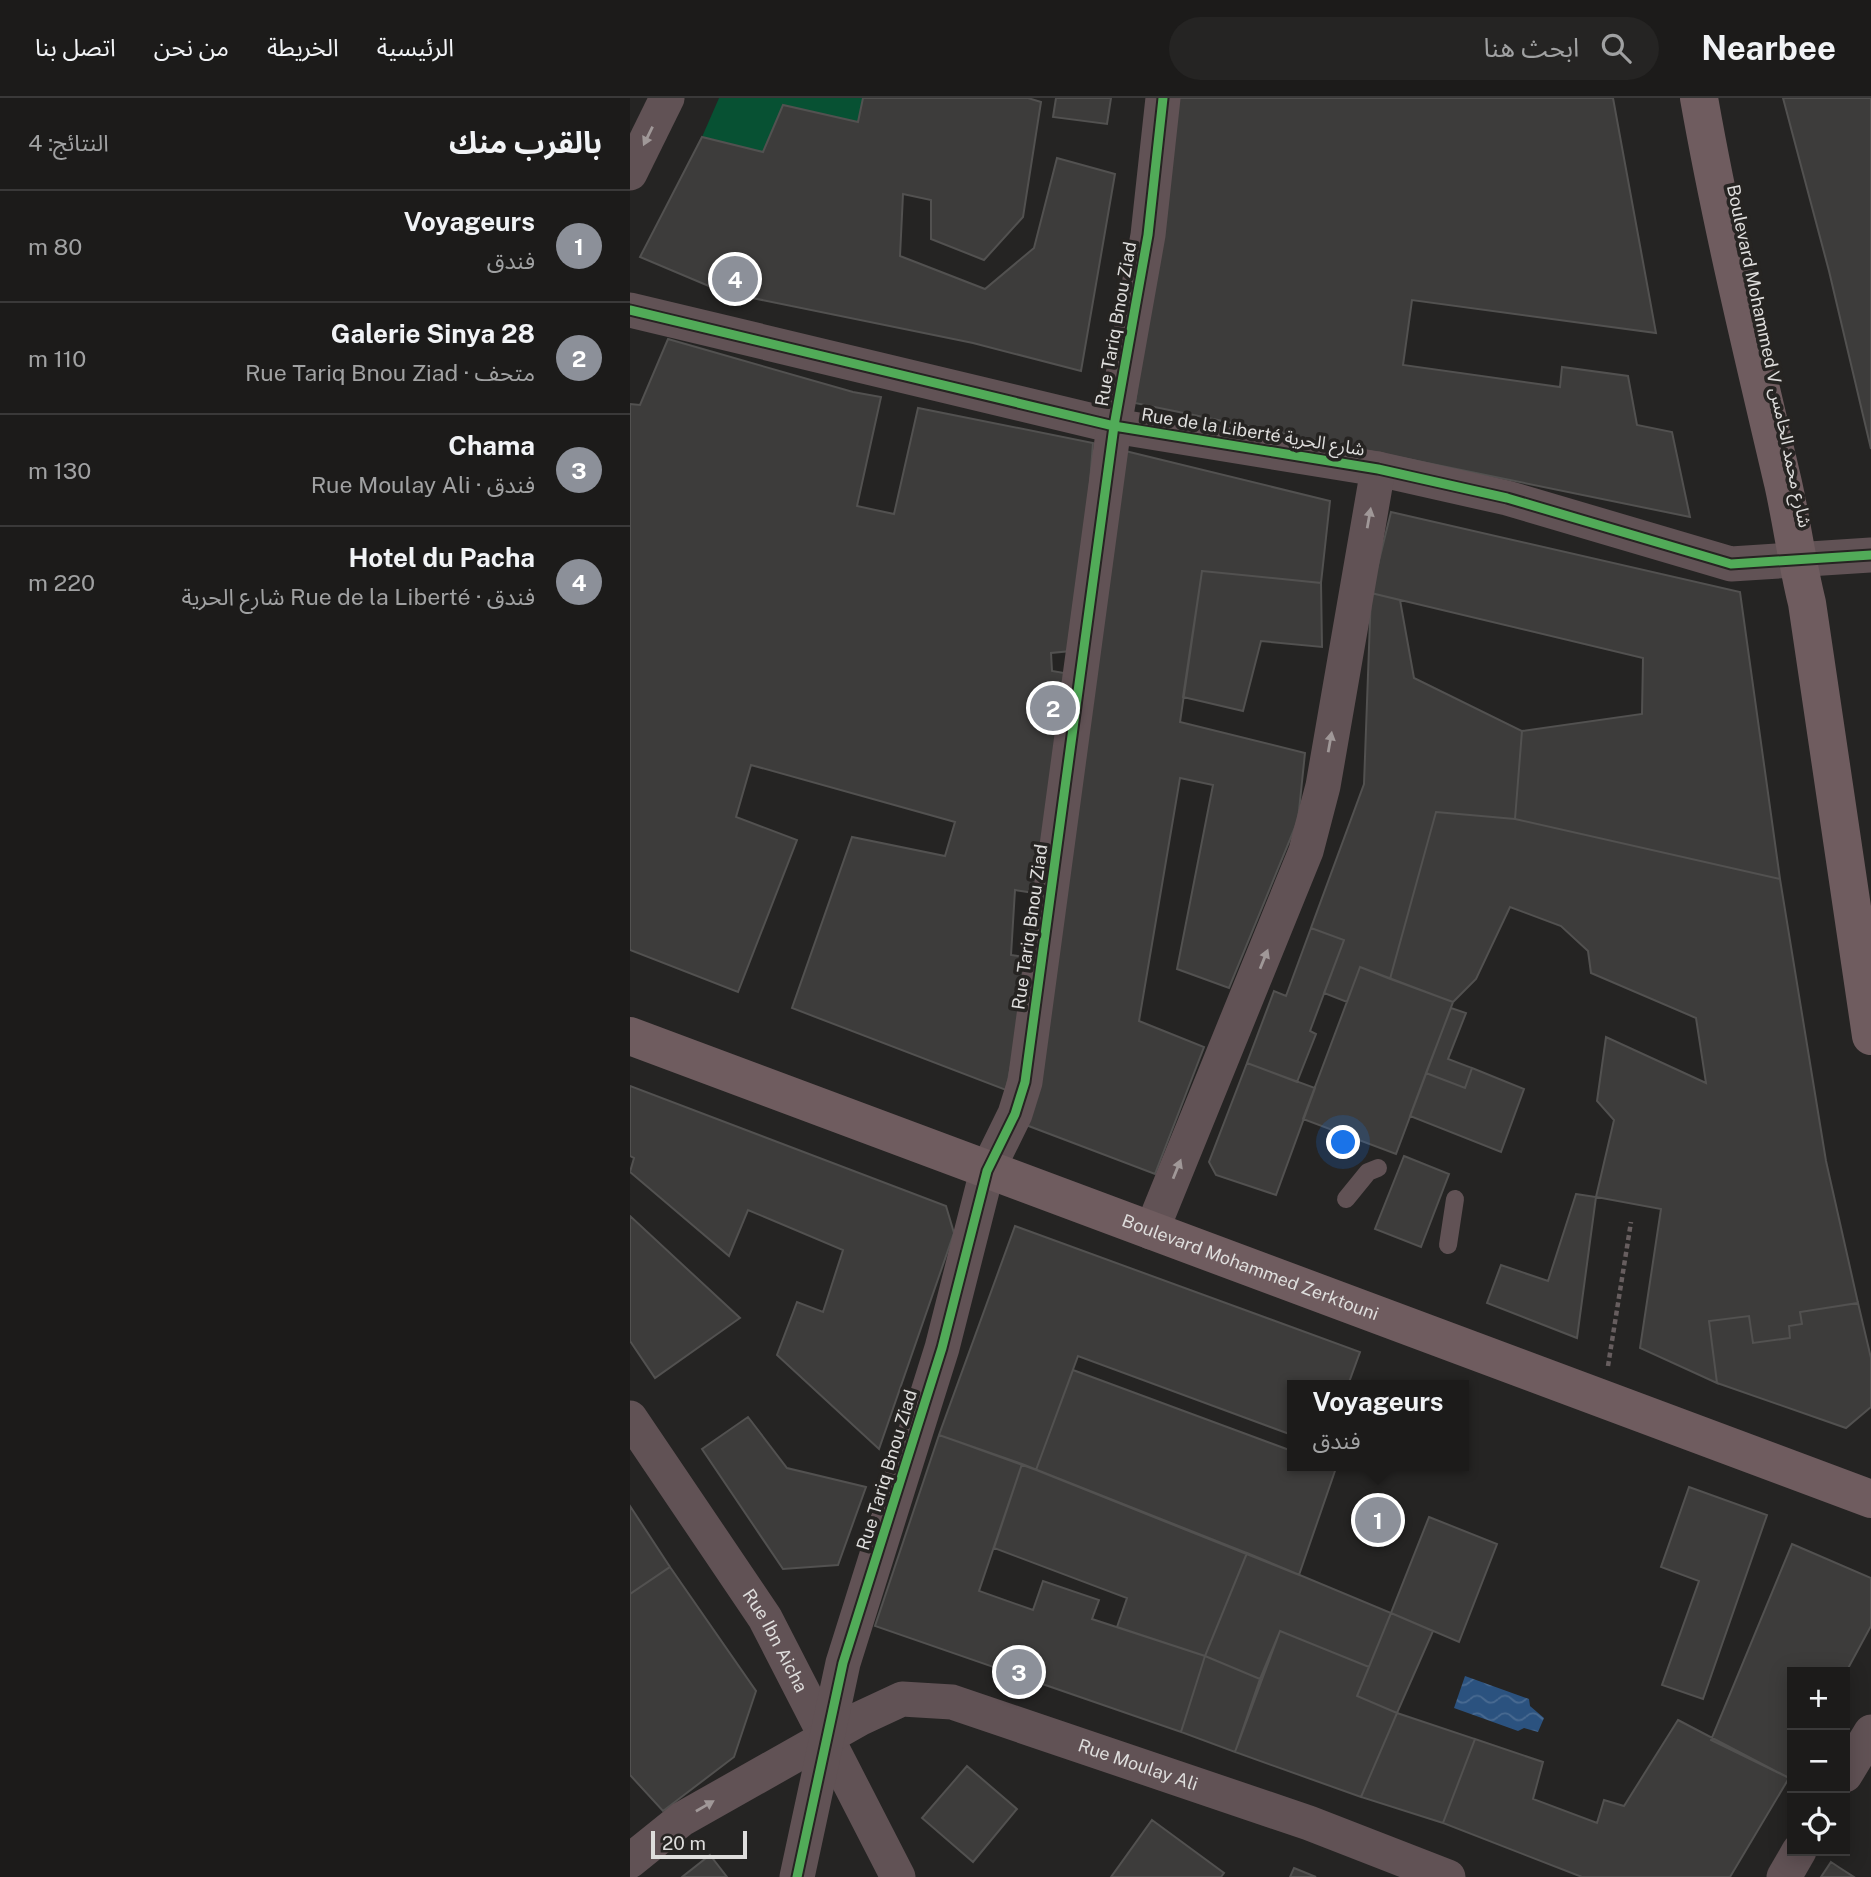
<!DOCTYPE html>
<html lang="ar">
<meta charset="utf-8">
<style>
body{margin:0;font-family:"Public Sans","Noto Sans Arabic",sans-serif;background:#252423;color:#f1f3f6;direction:rtl}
.controls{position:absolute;right:21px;bottom:21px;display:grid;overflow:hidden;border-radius:0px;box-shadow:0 4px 18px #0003}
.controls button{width:63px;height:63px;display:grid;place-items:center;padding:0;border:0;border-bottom:2px solid #3a3939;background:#1c1b1a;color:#f1f3f6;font:35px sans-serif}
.scale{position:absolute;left:21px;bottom:18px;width:96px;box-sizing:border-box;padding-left:7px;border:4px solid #dedddc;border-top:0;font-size:19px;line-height:24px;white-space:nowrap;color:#dedddc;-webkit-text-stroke:5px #262422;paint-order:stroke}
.you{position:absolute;left:714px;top:1045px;width:24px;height:24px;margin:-18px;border:5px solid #fff;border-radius:50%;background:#1a73e8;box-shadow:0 0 0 10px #1a73e833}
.badge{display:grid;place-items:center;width:46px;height:46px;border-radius:50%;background:#8c9099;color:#fff;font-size:23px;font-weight:700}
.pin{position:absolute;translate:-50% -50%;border:4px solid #fff;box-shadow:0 2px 7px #0006}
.popup{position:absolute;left:657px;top:1282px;width:182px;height:91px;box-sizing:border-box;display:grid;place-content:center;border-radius:0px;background:#1c1b1a;filter:drop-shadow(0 2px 5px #0005);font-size:23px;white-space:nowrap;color:#a0a1a2}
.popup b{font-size:26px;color:#f1f3f6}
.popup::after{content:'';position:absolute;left:50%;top:100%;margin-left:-14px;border:14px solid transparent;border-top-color:#1c1b1a}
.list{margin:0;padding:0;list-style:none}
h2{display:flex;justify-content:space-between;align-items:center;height:91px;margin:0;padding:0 28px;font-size:30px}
h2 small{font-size:23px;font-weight:400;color:#a0a1a2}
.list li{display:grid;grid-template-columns:46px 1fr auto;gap:21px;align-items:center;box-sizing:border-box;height:112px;padding:0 28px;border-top:2px solid #3a3939}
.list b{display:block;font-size:26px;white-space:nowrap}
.list p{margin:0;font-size:23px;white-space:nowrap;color:#a0a1a2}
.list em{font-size:23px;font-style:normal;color:#a0a1a2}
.icon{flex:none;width:38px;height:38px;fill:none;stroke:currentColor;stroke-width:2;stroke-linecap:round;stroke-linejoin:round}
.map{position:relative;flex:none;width:1241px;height:1779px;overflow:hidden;direction:ltr}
header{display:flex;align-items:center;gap:42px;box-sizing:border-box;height:98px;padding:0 35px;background:#1c1b1a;border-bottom:2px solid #3a3939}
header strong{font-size:33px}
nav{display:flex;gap:38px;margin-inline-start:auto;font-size:24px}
.search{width:490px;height:63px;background:#252423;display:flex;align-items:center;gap:18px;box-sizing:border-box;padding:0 24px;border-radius:38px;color:#a0a1a2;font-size:26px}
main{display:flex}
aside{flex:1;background:#1c1b1a}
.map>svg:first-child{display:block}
.garden{fill:#075133}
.water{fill:url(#water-waves)}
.building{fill:#3d3c3b;stroke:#525150;stroke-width:2}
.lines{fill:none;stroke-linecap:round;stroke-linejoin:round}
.path{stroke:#675e5f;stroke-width:4.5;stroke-dasharray:5 3.5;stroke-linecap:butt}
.service{stroke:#615255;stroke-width:18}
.minor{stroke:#615255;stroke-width:35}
.secondary{stroke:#6f5c5f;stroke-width:38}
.cycleway-casing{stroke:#262422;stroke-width:13}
.cycleway{stroke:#51ab58;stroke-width:9}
.oneway{fill:#a09898}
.labels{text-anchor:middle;stroke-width:7;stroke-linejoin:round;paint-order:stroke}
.street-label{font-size:18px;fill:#dedddc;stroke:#262422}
</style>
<header>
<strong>Nearbee</strong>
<div class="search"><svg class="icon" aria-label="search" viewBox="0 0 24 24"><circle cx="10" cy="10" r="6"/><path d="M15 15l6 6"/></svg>ابحث هنا</div>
<nav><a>الرئيسية</a><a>الخريطة</a><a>من نحن</a><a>اتصل بنا</a></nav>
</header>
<main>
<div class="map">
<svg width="1241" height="1779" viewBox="0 0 1241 1779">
<defs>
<pattern id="water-waves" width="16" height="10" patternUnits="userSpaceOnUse" patternTransform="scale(1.75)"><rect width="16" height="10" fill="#2b527f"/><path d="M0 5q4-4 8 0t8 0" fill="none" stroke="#496a91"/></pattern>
</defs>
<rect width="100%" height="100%" fill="#252423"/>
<!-- garden -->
<path class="garden" d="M89,0H233L228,24L153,7L133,54L72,39Z"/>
<!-- water -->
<path class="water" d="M835,1578L899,1601L900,1608L914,1620L908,1634L894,1630L888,1633L824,1610Z"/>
<!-- building -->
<path class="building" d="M233,0H398L411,4L393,119L354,162L301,141V102L273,96L270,158L355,191L404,150L427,60L485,76L451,273L343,245L93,194L10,159L72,39L133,54L153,7L228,24Z
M426,0H481L477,26L423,19Z
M546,0H983L1026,235L782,202L773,267L930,289L932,269L998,278L1007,327L1042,334L1060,419L505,305Z
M1153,0H1241V351L1199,173Z
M38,241L223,294L251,299L227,408L264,416L288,310L463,345L453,477L441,553L421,555L422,573L440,576L411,796L385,792L381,857L403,860L376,992L162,910L222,739L315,758L325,724L121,667L106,719L167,742L108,894L0,852V306L10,307Z
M483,350L700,403L691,485L572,473L550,624L675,655L668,722L599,890L547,871L583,687L550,680L509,923L574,949L525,1076L396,1027Z
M761,414L1110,494L1150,781L885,721L892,633L1012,616L1013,560L741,495Z
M572,473L691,485L692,549L631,543L613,613L553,599Z
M741,495L770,502L784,580L892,633L885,721L806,714L760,881L730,869L717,904L694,895L714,842L681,830L734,686Z
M806,714L885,721L1150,781L1196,1063L1228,1205L1170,1214L1172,1226L1159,1228L1160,1240L1123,1245L1119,1218L1079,1223L1087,1285L1010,1250L1031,1111L966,1099L984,1022L967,1003L976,939L1076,985L1066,920L961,875L958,853L931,828L880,809L846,881L823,904L760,881Z
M681,830L714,842L680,933L686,936L667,984L617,965L644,893L656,898Z
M730,869L823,904L766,1056L673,1021Z
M821,910L836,915L818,961L842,970L835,990L796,975Z
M617,965L685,990L646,1097L586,1077L579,1064Z
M842,970L894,991L871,1054L780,1018L796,975L835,990Z
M0,988L316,1108L324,1135L249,1351L147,1257L167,1204L193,1214L213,1152L118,1112L99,1158L0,1074L4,1060L0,1058Z
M774,1058L819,1076L791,1149L745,1131Z
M946,1096L966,1099L947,1240L857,1205L871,1167L918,1183Z
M0,1118L110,1220L25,1280L0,1243Z
M385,1128L730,1254L718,1287H662V1337L448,1258L406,1372L309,1337Z
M1228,1205L1241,1260V1309L1216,1330L1087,1285L1079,1223L1119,1218L1123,1245L1160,1240L1159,1228L1172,1226L1170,1214Z
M443,1272L662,1353V1368L706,1370L669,1477L406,1372Z
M118,1319L157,1370L236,1389L208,1467L153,1471L72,1351Z
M309,1337L392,1366L349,1493L403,1512L413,1483L469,1502L462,1521L575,1558L551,1634L245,1528Z
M392,1366L617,1455L575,1558L487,1529L497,1500L364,1450Z
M1059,1389L1137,1417L1073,1601L1032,1587L1069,1483L1031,1469Z
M0,1408L40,1469L0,1496Z
M799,1419L867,1446L829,1544L761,1515Z
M1162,1446L1241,1480V1528L1215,1576L1162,1574V1673L1159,1680L1081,1642Z
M617,1455L761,1515L739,1569L650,1533L630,1581L575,1558Z
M40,1469L126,1593L104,1659L33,1713L0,1677V1496Z
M761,1515L803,1533L767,1615L727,1598Z
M650,1533L739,1569L727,1598L767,1615L731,1699L605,1654Z
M575,1558L630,1581L605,1654L551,1634Z
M767,1615L845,1641L813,1725L731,1699Z
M1048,1622L1159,1680L1100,1779H952L813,1725L845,1641L913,1664L903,1701L967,1725L974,1702L994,1708Z
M337,1668L387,1711L343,1764L292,1720Z
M522,1722L594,1775L591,1779H481Z
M80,1757L97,1779H52Z
M1201,1764L1210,1770L1224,1779H1191Z
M664,1770L686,1779H660Z"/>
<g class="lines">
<!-- path -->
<path class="path" d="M978,1268L1001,1124"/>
<!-- service -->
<path class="service" d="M716,1101L738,1074L748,1070
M818,1147L825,1101"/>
<!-- minor -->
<g class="minor">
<path d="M0,75L37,0"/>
<path d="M0,212L484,328L748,371L877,400L1101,466L1241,457"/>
<path d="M521,1134L676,753L693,688L748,371"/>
<path id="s1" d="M0,1320L135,1520L268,1779"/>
<path d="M1215,1677L1241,1634"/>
<path id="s2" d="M0,1763L52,1721L229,1621L272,1601L322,1604L679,1725L818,1779"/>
<path d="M167,1779L213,1565L312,1250L357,1073L385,1016L395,984L484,328L518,137L533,0"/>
<path d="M1154,1779L1169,1753"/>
</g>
<!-- secondary -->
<g class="secondary">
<path d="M1069,0C1092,130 1123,257 1153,385C1162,425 1167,465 1177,505L1241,938"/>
<path id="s3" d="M0,938L1241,1401"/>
</g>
<defs>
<path id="cycleway" d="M0,212L484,328L748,371L877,400L1101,466L1241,457
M167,1779L213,1565L312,1250L357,1073L385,1016L395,984L484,328L518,137L533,0"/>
</defs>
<!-- cycleway casing -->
<use href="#cycleway" class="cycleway-casing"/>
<!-- cycleway -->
<use href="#cycleway" class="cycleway"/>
</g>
<!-- one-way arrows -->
<defs><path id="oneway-solid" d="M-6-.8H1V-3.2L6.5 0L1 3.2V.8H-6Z" transform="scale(1.75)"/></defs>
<g class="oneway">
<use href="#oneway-solid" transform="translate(18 38) rotate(116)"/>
<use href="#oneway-solid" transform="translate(739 420) rotate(-80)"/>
<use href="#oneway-solid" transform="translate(700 644) rotate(-80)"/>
<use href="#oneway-solid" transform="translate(634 861) rotate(-68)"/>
<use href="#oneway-solid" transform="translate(547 1071) rotate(-68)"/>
<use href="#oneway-solid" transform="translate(75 1708) rotate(-30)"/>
</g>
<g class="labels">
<!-- street labels -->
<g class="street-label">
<text transform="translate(486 226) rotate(-80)" y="6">Rue Tariq Bnou Ziad</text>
<text transform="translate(1139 258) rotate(78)" y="6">Boulevard Mohammed V شارع محمد الخامس</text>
<text transform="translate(623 334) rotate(9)" y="6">Rue de la Liberté شارع الحرية</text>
<text transform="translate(400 829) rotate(-82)" y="6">Rue Tariq Bnou Ziad</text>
<text dy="6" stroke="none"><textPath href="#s3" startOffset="662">Boulevard Mohammed Zerktouni</textPath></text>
<text transform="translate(257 1372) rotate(-73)" y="6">Rue Tariq Bnou Ziad</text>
<text dy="6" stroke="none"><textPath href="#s1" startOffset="266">Rue Ibn Aicha</textPath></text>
<text dy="6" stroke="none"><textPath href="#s2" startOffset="564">Rue Moulay Ali</textPath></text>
</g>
</g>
</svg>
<div class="controls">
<button>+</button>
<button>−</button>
<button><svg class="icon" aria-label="locate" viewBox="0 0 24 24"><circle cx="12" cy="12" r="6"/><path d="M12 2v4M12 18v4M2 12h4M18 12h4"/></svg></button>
</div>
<div class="scale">20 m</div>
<div class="you"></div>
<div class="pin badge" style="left:748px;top:1422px">1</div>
<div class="popup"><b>Voyageurs</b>فندق</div>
<div class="pin badge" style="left:423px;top:610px">2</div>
<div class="pin badge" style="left:389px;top:1574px">3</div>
<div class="pin badge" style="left:105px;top:181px">4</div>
</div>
<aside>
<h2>بالقرب منك<small>النتائج: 4</small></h2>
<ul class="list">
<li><span class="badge">1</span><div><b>Voyageurs</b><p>فندق</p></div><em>80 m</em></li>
<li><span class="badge">2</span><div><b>Galerie Sinya 28</b><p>متحف · Rue Tariq Bnou Ziad</p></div><em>110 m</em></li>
<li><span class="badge">3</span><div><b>Chama</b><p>فندق · Rue Moulay Ali</p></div><em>130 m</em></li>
<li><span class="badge">4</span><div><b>Hotel du Pacha</b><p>فندق · Rue de la Liberté شارع الحرية</p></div><em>220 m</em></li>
</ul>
</aside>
</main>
